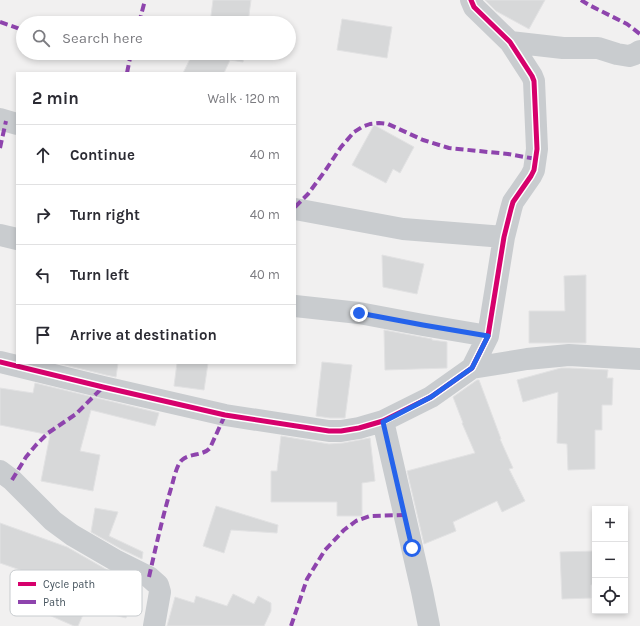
<!DOCTYPE html>
<meta charset="utf-8">
<style>
body{margin:0;font-family:Karla,sans-serif;background:#f7f7f7;color:#2b2b33}
.controls{position:absolute;right:12px;bottom:12px;display:grid;overflow:hidden;border-radius:0px;box-shadow:0 2px 6px #0003}
.controls button{width:36px;height:36px;display:grid;place-items:center;padding:0;border:0;border-bottom:1px solid #e1e1e2;background:#fff;color:#2b2b33;font:20px sans-serif}
.stop{position:absolute;width:12px;height:12px;margin:-9px;border:3px solid #2563eb;border-radius:50%;background:#fff}
.stop.end{background:#2563eb;border-color:#fff;box-shadow:0 1px 4px #0008}
.list{margin:0;padding:0;list-style:none}
h2{display:flex;justify-content:space-between;align-items:center;height:52px;margin:0;padding:0 16px;font-size:17px}
h2 small{font-size:13px;font-weight:400;color:#7c7c81}
.list li{display:grid;grid-template-columns:26px 1fr auto;gap:12px;align-items:center;box-sizing:border-box;height:60px;padding:0 16px;border-top:1px solid #e1e1e2}
.list b{display:block;font-size:15px;white-space:nowrap}
.list em{font-size:13px;font-style:normal;color:#7c7c81}
.icon{flex:none;width:22px;height:22px;fill:none;stroke:currentColor;stroke-width:2;stroke-linecap:round;stroke-linejoin:round}
.map{position:relative;flex:none;width:640px;height:626px;overflow:hidden}
.search{position:absolute;background:#fff;box-shadow:0 2px 6px #0003;left:16px;top:16px;width:280px;height:44px;display:flex;align-items:center;gap:10px;box-sizing:border-box;padding:0 14px;border-radius:22px;color:#7c7c81;font-size:15px}
.panel{position:absolute;background:#fff;box-shadow:0 2px 6px #0003;left:16px;top:72px;width:280px;height:292px;border-radius:0px}
.map>svg:first-child{display:block}
.building{fill:#d7d8d9;stroke:#e2e2e3}
.lines{fill:none;stroke-linecap:round;stroke-linejoin:round}
.minor{stroke:#c9cccf;stroke-width:22}
.quiet{stroke:#8e44ad;stroke-width:4;stroke-dasharray:8 4;stroke-linecap:butt}
.cycleway-casing{stroke:#fff;stroke-width:8}
.cycleway{stroke:#d6006c;stroke-width:5}
.route{stroke:#2563eb;stroke-width:5}
.key{fill:#fff;stroke:#c8cccf;stroke-width:1}
.key-label{font-size:11px;fill:#46545e}
</style>
<div class="map">
<svg width="640" height="626" viewBox="0 0 640 626">
<rect width="100%" height="100%" fill="#f1f0f0"/>
<!-- building -->
<path class="building" d="M213,0H251L248,23H210Z
M485,0H545L529,29L496,11Z
M342,19L392,27L387,58L337,50Z
M193,53H244L243,62L230,60L224,73H183Z
M374,125L414,147L400,173L393,169L386,183L352,165Z
M382,255L424,264L417,294L383,287Z
M586,275V343H529V311H565L564,276Z
M384,330L432,339V340L447,342V368L385,370Z
M322,362L352,365L345,418H330L316,416Z
M57,363H118L116,377L106,375Z
M177,363H208L204,390L174,386Z
M561,368H569L608,370L607,378H613L612,405H602V430H595V469L568,470L567,444L557,443L558,392L523,402L517,380Z
M477,380H479L501,439H500L513,468L509,469L525,501L502,512L497,501L453,522L456,531L424,544L407,471L475,453L462,423H463L453,397Z
M35,383L159,413L155,426L91,410L80,451L100,455L93,491L41,481L50,435L0,425V388L33,393Z
M281,436L329,444L343,443L370,438L375,481L362,483V516H337V502H271V471H277Z
M216,506L278,525L277,533L231,530L224,553L203,546Z
M95,508L118,512L109,536L143,552L142,559L121,549L91,532Z
M0,523L67,547L109,571L135,584L126,618L86,608L78,626H74L42,612L55,582L0,563Z
M595,551V585H591V598L562,599L560,552Z
M233,594L254,604L258,596L271,603V611L264,626H167L175,597L194,603L196,596L227,606Z"/>
<g class="lines">
<!-- minor -->
<path class="minor" d="M510,42L563,48H598L617,54L629,56L635,54L640,51
M0,119L17,124
M295,209L403,229L504,237
M0,235L17,239
M295,306L359,313L423,325L488,336
M0,362L103,387L225,415L329,431H341L359,428L383,421L431,397L472,368L488,336L504,237L511,209L513,202L531,176L534,170L537,149L534,81L532,76L510,42L474,7L471,0
M472,368L527,359L569,355L640,359
M383,421L422,591L429,626
M0,471L12,480L53,521L72,535L115,560L149,577L158,585L160,592L154,626"/>
<!-- quiet -->
<path class="quiet" d="M581,0L589,5L627,24L640,34
M0,22L23,30
M139,23L145,0
M127,73L131,53
M0,148L6,121
M295,207L308,194L325,171L341,147L354,132L362,127L370,124L379,123L388,124L423,140L449,148L508,154L536,159
M12,480L26,457L36,445L48,433L76,414L103,387
M149,577C156,546 163,515 172,485C174,478 177,464 182,460C190,453 203,456 210,448L225,415
M291,626L307,579L325,550L344,530L356,521L370,516L404,515"/>
<defs>
<path id="cycleway" d="M0,362L103,387L225,415L329,431H341L359,428L383,421L431,397L472,368L488,336L504,237L511,209L513,202L531,176L534,170L537,149L534,81L532,76L510,42L474,7L471,0"/>
</defs>
<!-- cycleway casing -->
<use href="#cycleway" class="cycleway-casing"/>
<!-- cycleway -->
<use href="#cycleway" class="cycleway"/>
</g>
<g class="lines">
<!-- route -->
<path class="route" d="M359,313L423,325L488,336L472,368L431,397L383,422L412,548"/>
</g>
<!-- legend -->
<rect x="10" y="570" width="132" height="46" rx="6" class="key"/>
<rect x="18" y="582" width="18" height="4" fill="#d6006c"/>
<rect x="18" y="600" width="18" height="4" fill="#8e44ad"/>
<g class="key-label">
<text x="43" y="588">Cycle path</text>
<text x="43" y="606">Path</text>
</g>
</svg>
<div class="controls">
<button>+</button>
<button>−</button>
<button><svg class="icon" aria-label="locate" viewBox="0 0 24 24"><circle cx="12" cy="12" r="6"/><path d="M12 2v4M12 18v4M2 12h4M18 12h4"/></svg></button>
</div>
<div class="stop" style="left:412px;top:548px"></div>
<div class="stop end" style="left:359px;top:313px"></div>
<div class="search"><svg class="icon" aria-label="search" viewBox="0 0 24 24"><circle cx="10" cy="10" r="6"/><path d="M15 15l6 6"/></svg>Search here</div>
<section class="panel">
<h2>2 min<small>Walk · 120 m</small></h2>
<ul class="list">
<li><svg class="icon" aria-label="ahead" viewBox="0 0 24 24"><path d="M12 20V5M6 11l6-6 6 6"/></svg><div><b>Continue</b></div><em>40 m</em></li>
<li><svg class="icon" aria-label="right" viewBox="0 0 24 24"><path d="M7 20v-9h11M14 6l5 5-5 5"/></svg><div><b>Turn right</b></div><em>40 m</em></li>
<li><svg class="icon" aria-label="left" viewBox="0 0 24 24"><path d="M17 20v-9H6M10 6l-5 5 5 5"/></svg><div><b>Turn left</b></div><em>40 m</em></li>
<li><svg class="icon" aria-label="arrive" viewBox="0 0 24 24"><path d="M6 21V4h12l-3 4 3 4H6"/></svg><div><b>Arrive at destination</b></div></li>
</ul>
</section>
</div>
